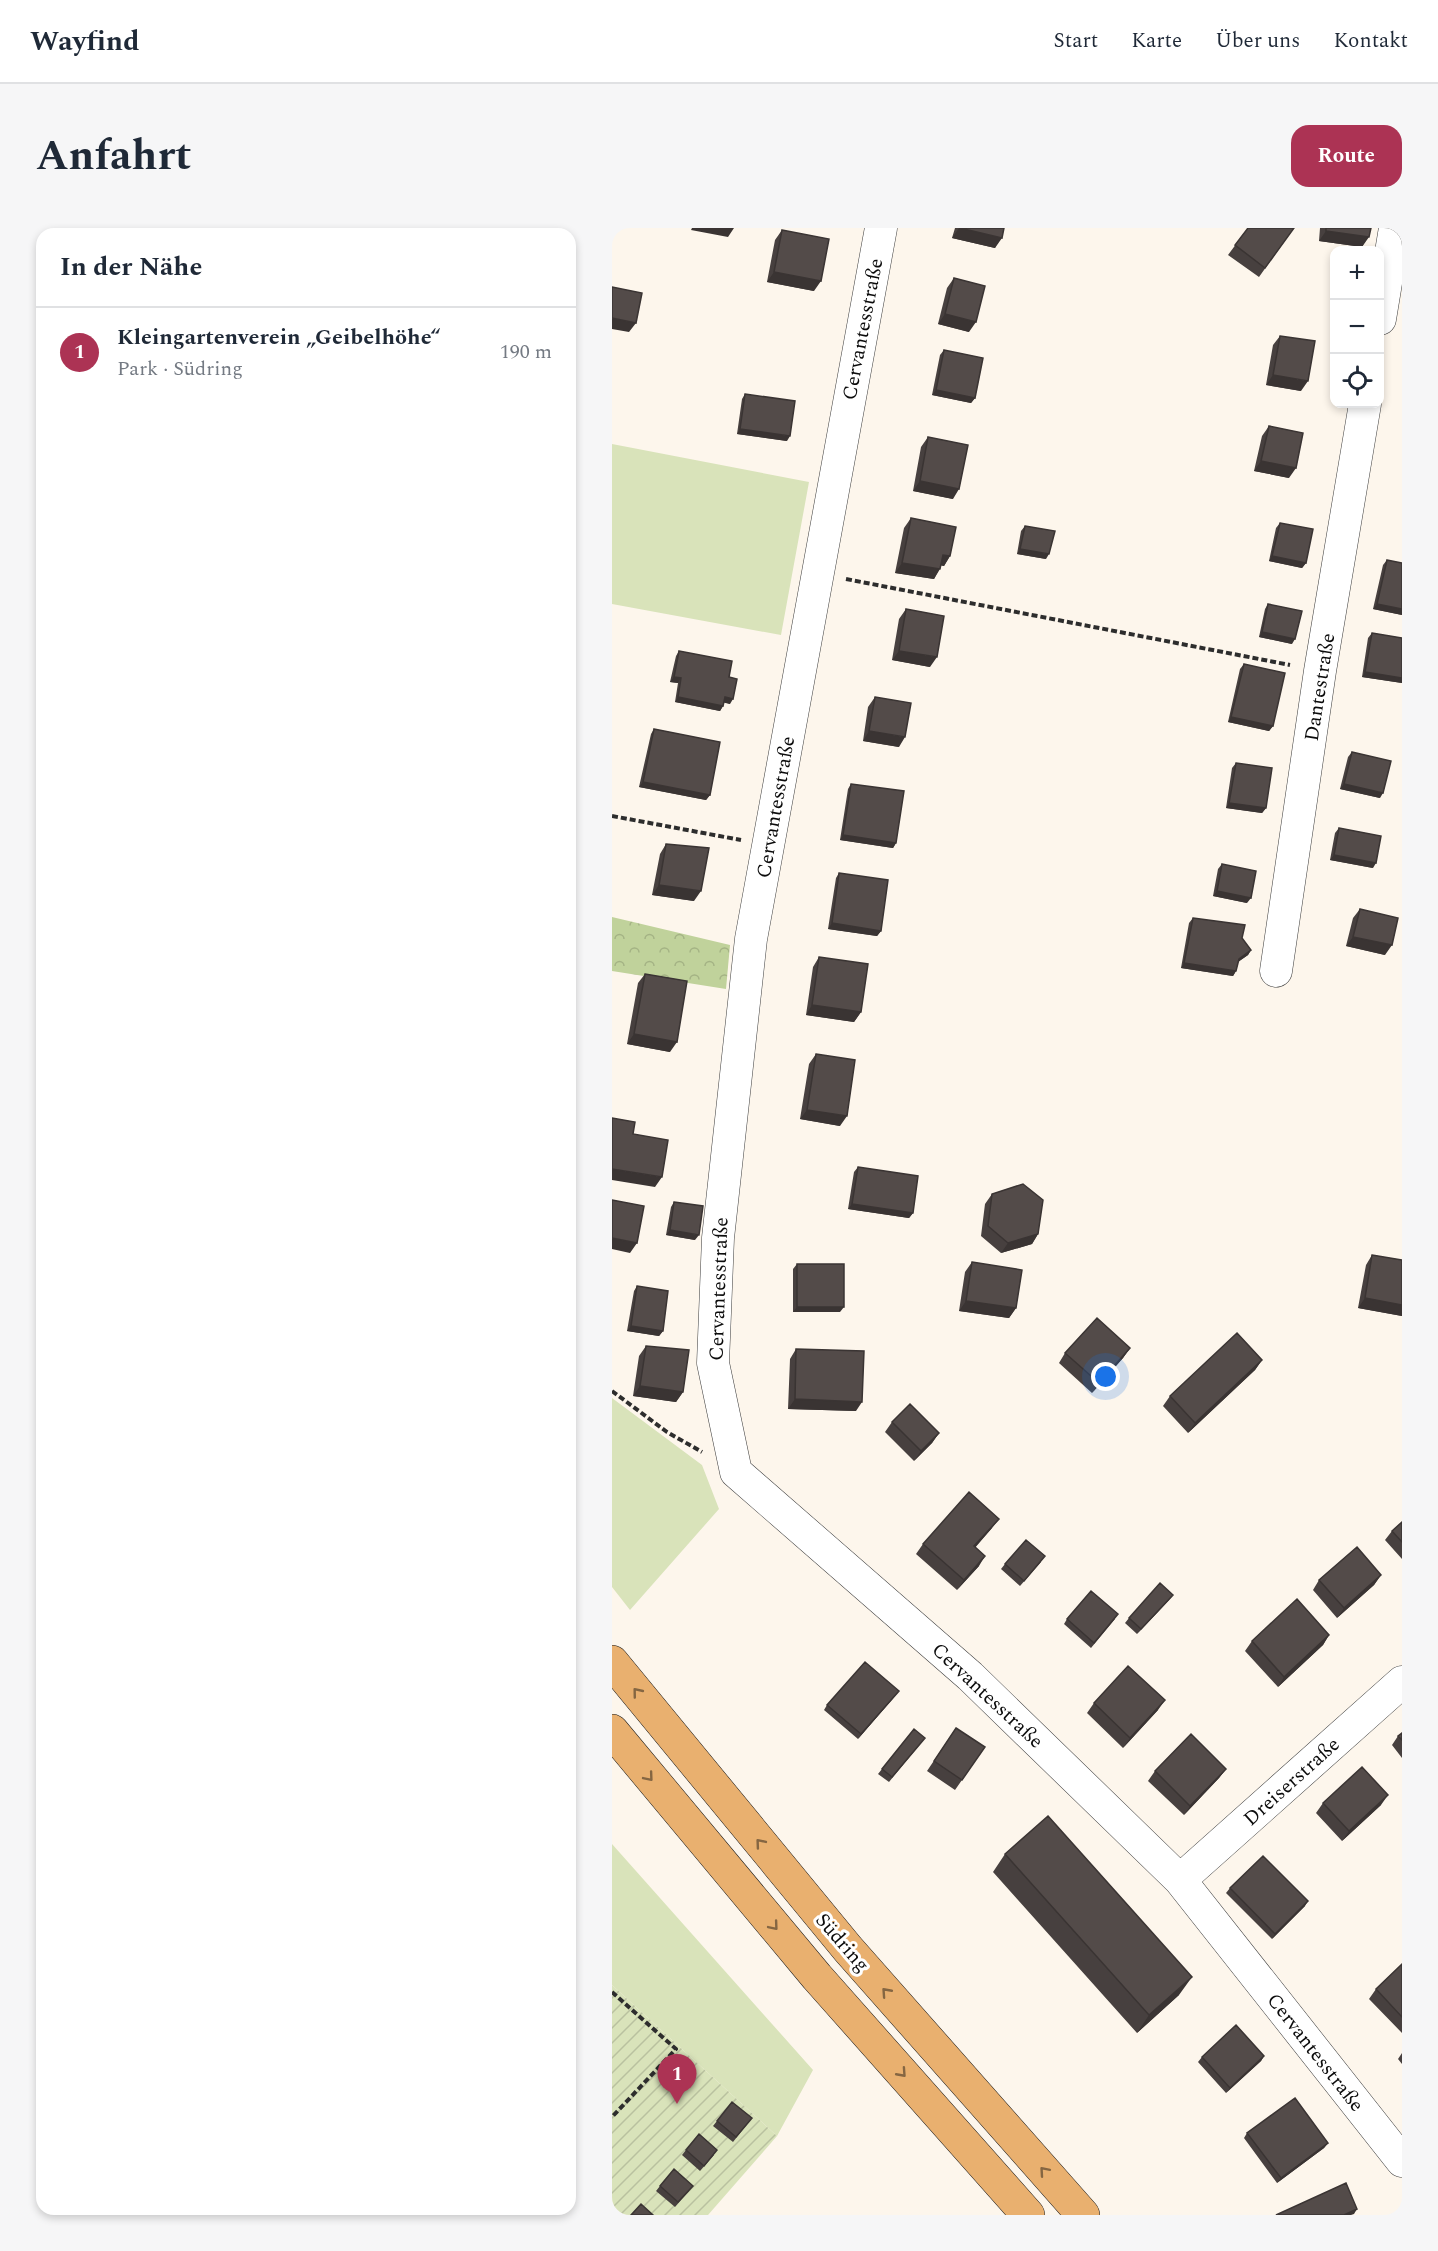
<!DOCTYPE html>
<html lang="de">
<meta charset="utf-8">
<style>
body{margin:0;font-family:Spectral,serif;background:#f6f6f7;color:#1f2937}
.controls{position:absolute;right:18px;top:18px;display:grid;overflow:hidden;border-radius:12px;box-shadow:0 3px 9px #0003}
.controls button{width:54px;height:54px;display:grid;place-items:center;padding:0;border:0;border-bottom:2px solid #e0e1e3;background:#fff;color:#1f2937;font:30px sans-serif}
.you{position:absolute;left:494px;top:1149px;width:21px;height:21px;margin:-15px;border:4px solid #fff;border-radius:50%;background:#1a73e8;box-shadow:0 0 0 9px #1a73e833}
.badge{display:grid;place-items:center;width:39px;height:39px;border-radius:50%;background:#ac3354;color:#fff;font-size:20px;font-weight:700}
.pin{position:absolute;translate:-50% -50px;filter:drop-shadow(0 2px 3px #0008)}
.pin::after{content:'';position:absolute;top:32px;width:21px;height:18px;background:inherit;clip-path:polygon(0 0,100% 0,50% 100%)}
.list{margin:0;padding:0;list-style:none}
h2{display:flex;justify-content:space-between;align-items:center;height:78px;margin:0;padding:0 24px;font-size:26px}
h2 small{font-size:20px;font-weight:400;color:#747a83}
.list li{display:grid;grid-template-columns:39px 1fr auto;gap:18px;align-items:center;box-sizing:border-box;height:90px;padding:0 24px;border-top:2px solid #e0e1e3}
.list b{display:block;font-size:22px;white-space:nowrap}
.list p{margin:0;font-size:20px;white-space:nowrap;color:#747a83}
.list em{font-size:20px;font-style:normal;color:#747a83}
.icon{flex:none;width:33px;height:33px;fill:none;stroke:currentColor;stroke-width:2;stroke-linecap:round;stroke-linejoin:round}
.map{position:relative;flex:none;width:790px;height:1987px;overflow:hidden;border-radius:18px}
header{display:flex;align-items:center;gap:36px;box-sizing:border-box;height:84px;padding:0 30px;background:#fff;border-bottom:2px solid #e0e1e3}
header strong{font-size:28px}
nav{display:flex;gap:33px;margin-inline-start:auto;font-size:21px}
.intro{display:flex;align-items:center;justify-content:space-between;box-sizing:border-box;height:144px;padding:0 36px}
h1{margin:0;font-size:42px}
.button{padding:15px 27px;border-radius:18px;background:#ac3354;color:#fff;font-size:21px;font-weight:700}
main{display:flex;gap:36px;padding:0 36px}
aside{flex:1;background:#fff;border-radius:18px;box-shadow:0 3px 9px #0003}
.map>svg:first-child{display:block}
.grass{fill:#d9e3ba}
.forest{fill:url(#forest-crowns)}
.garden{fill:url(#garden-furrows)}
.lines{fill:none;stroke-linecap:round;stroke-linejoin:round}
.street-casing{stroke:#3e3e3e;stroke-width:33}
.primary-casing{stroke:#1c1c1c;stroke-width:34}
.path{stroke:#2d2d2d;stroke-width:4;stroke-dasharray:6 3;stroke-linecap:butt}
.street{stroke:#fff;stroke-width:32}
.primary{stroke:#e9b06f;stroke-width:33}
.wall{fill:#47403f}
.shaded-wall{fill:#3a3433}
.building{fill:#534b49;stroke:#3a3433;stroke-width:1.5}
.oneway{stroke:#856642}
.labels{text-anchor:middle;stroke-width:6;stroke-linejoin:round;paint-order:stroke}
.street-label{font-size:20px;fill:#0b0b0b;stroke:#fff}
</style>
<header>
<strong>Wayfind</strong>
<nav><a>Start</a><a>Karte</a><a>Über uns</a><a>Kontakt</a></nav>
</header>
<div class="intro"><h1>Anfahrt</h1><a class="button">Route</a></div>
<main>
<aside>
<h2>In der Nähe<small></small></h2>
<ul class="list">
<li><span class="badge">1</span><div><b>Kleingartenverein „Geibelhöhe“</b><p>Park · Südring</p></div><em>190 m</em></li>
</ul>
</aside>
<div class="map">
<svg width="790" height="1987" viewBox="0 0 790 1987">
<defs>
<pattern id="forest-crowns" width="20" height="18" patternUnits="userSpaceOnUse" patternTransform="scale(1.5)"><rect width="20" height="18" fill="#c0d29b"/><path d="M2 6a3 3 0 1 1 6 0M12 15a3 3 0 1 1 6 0" fill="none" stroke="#a4b384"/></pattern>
<pattern id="garden-furrows" width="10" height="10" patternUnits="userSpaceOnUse" patternTransform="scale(1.5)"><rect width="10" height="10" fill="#d9e3ba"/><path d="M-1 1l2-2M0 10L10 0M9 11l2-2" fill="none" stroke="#b9c19f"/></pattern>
</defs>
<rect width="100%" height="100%" fill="#fdf6ec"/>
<!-- grass -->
<path class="grass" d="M0,216L197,254L169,407L0,376Z
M0,1170L90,1237L107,1281L18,1382L0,1359Z
M0,1616L201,1842L165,1908L0,1757Z"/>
<!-- forest -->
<path class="forest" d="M0,689L118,717L114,761L0,743Z"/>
<!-- garden -->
<path class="garden" d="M0,1757L165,1908L96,1987H0Z"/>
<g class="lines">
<defs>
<path id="street" d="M269,0L139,711L106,1010L101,1135L124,1244L358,1448L568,1652L790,1933
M768,91L783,0
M664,743L708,443L753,176
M568,1652L790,1454"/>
<path id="primary" d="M0,1434L236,1721L471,1987
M0,1503L205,1749L416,1987"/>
</defs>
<!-- street casing -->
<use href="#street" class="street-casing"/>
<!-- primary casing -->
<use href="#primary" class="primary-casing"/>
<!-- path -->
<path class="path" d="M234,351L678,437
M0,588L129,612
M0,1163L55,1204L90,1224
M0,1764L64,1821L0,1889"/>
<!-- street -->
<use href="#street" class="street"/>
<!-- primary -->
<use href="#primary" class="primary"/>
</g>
<!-- wall -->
<path class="wall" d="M343,0H392L383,20L340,10Z
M636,0H682L647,49L616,27Z
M708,0H759L750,19L707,13Z
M170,2L202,63L155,54L163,12Z
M342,50L357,104L326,96L335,60Z
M668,108L689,163L654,157L661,117Z
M332,122L363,170L359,175L320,167L328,127Z
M133,166L175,213L125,206L130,171Z
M657,198L677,250L642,243L650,208Z
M316,209L341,271L301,263L309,219Z
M299,290L338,328L332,338L329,337L322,351L283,345L292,300Z
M668,295L694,335L690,340L657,333L664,300Z
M413,298L434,331L405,326L409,303Z
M775,332L790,387L761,381L771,337Z
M656,376L680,416L647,409L653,381Z
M294,381L318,439L280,432L287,391Z
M760,405L790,410V455L750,449L756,410Z
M67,423L117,449L118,476L112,474L111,478L108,483L63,474L66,455L58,454L64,428Z
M632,436L661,498L657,503L616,494L628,441Z
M263,469L287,519L251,513L256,479Z
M42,501L98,567L94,572L27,559L39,506Z
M740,524L768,570L728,561L736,529Z
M624,535L654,580L650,585L614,580L620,540Z
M239,556L284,615L281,620L228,612L236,561Z
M727,600L761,640L718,632L723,605Z
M54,616L82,673L40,667L48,626Z
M610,636L635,675L601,668L606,641Z
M227,645L269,703L265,708L216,701L224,650Z
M748,681L773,727L734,718L741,690Z
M581,690L639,722L636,727L626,734L624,743L621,748L569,740L577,695Z
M207,729L249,784L242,794L194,787L201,739Z
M33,746L58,824L15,816L26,755Z
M204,826L228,898L188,891L197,836Z
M246,939L301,985L297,990L236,981L242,944Z
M380,966L426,1006L420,1016L389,1025L369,1008L373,976Z
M62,974L83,1012L54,1007L59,979Z
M760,1027L790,1032V1088L746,1080L754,1037Z
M360,1034L404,1080L397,1090L347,1083L353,1044Z
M185,1036L228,1084H181V1041Z
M25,1058L51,1103L47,1108L15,1103L22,1063Z
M34,1118L71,1164L64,1174L21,1168L27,1128Z
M518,1120L511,1130L480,1165L447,1135L453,1125Z
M184,1121L244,1183L176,1181L178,1131Z
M650,1132L643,1142L576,1205L551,1178L558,1168Z
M280,1194L327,1205L320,1215L302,1233L273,1204Z
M790,1294V1331L773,1312L780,1303Z
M380,1300L363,1319L367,1338L345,1362L304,1326L311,1316Z
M429,1334L408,1358L389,1341L393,1336Z
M769,1347L762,1357L725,1390L701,1362L707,1352Z
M557,1372L525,1406L513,1395L517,1390Z
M455,1391H503L479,1420L452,1396Z
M717,1407L711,1417L666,1459L633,1423L640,1413Z
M283,1468L246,1511L212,1482L215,1477Z
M482,1475L546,1482L511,1520L475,1485Z
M344,1500L373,1519L343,1562L315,1543Z
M790,1505V1530L780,1517L786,1508Z
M309,1515L277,1554L266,1546L270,1541Z
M614,1541L607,1550L572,1587L536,1553L543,1543Z
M711,1575L769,1577L730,1613L704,1585Z
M393,1626L567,1767L525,1805L381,1644Z
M618,1660L693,1678L660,1711L614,1665Z
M790,1736V1805L757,1771L764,1761Z
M790,1825V1836L786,1831Z
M652,1828L649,1833L614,1865L586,1834L590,1829Z
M105,1893L136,1895L121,1914L101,1898Z
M635,1905L716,1915L712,1920L665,1955L632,1910Z
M74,1922L102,1927L88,1943L70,1927Z
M48,1958L77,1963L63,1979L44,1963Z"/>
<!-- shaded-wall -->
<path class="shaded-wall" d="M80,0H122L116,9L79,2Z
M347,0L390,10L383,20L340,10Z
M714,3L757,9L750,19L707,13Z
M162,44L209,53L202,63L155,54Z
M333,86L364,94L357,104L326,96Z
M0,90L24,95L17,104L0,101Z
M661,147L696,153L689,163L654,157Z
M324,162L363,170L359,175L320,167Z
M128,201L178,208L175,213L125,206Z
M649,233L684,240L677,250L642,243Z
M308,253L347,261L341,271L301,263Z
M408,321L437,326L434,331L405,326Z
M331,327L338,328L332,338L325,337Z
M660,328L694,335L690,340L657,333Z
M290,335L328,341L322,351L283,345Z
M765,376L790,381V387L761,381Z
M650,404L683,411L680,416L647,409Z
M287,423L325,429L318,439L280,432Z
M753,444L790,450V455L750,449Z
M62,449L69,450L66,455L58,454Z
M66,469L111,478L108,483L63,474Z
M113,469L121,471L118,476L109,474Z
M619,489L661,498L657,503L616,494Z
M257,503L293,509L287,519L251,513Z
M31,554L98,567L94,572L27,559Z
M732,556L771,565L768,570L728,561Z
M617,575L654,580L650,585L614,580Z
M231,607L284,615L281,620L228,612Z
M722,627L764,635L761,640L718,632Z
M47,657L89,663L82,673L40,667Z
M605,663L639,670L635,675L601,668Z
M220,695L269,703L265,708L216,701Z
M741,709L780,717L773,727L734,718Z
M639,722L636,727L623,736L627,731Z
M572,735L624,743L621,748L569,740Z
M200,777L249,784L242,794L194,787Z
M22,806L65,814L58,824L15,816Z
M195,882L235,888L228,898L188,891Z
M0,941L50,949L43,959L0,952Z
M240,976L301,985L297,990L236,981Z
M58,1002L87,1007L83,1012L54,1007Z
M426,1006L420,1016L389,1025L396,1015Z
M0,1010L25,1015L18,1025L0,1021Z
M753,1070L790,1077V1088L746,1080Z
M354,1073L404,1080L397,1090L347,1083Z
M185,1079H232L228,1084H181Z
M19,1098L51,1103L47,1108L15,1103Z
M518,1120L511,1130L480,1165L487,1155Z
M650,1132L643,1142L576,1205L583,1195Z
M28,1158L71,1164L64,1174L21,1168Z
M183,1171L250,1174L244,1183L176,1181Z
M327,1205L320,1215L302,1233L309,1223Z
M387,1291L380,1300L356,1328L362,1318Z
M373,1328L367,1338L345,1362L352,1352Z
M769,1347L762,1357L725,1390L732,1380Z
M561,1367L557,1372L525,1406L529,1401Z
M717,1407L711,1417L666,1459L672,1449Z
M287,1463L283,1468L246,1511L249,1506Z
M553,1472L546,1482L511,1520L518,1510Z
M614,1541L607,1550L572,1587L578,1578Z
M776,1567L769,1577L730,1613L737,1603Z
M696,1673L693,1678L660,1711L663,1706Z
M580,1749L567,1767L525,1805L537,1787Z
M652,1828L649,1833L614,1865L618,1860Z
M716,1915L712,1920L665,1955L669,1950Z
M745,1981L742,1986L739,1987H732Z"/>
<!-- building -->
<path class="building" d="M348,0H392L390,10Z
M636,0H682L653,40L623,17Z
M714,0H759L757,9L714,3Z
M170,2L217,11L209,53L162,44Z
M342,50L373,58L364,94L333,86Z
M0,59L30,65L24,95L0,90Z
M668,108L703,113L696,153L661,147Z
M332,122L371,130L363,170L324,162Z
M133,166L183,173L178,208L128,201Z
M657,198L691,205L684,240L649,233Z
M316,209L356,217L347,261L308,253Z
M299,290L344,299L338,328L331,327L328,341L290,335Z
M668,295L701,301L694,335L660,328Z
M413,298L443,303L437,326L408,321Z
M775,332L790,335V381L765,376Z
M656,376L690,383L683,411L650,404Z
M294,381L332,388L325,429L287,423Z
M760,405L790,410V450L753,444Z
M67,423L120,433L117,449L125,451L121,471L113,469L111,478L66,469L69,450L62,449Z
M632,436L673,445L661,498L619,489Z
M263,469L299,475L293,509L257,503Z
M42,501L108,514L98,567L31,554Z
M740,524L779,533L771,565L732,556Z
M624,535L660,540L654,580L617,575Z
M239,556L292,563L284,615L231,607Z
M727,600L769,608L764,635L722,627Z
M54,616L97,620L89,663L47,657Z
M610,636L644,643L639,670L605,663Z
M227,645L276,652L269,703L220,695Z
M748,681L786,690L780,717L741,709Z
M581,690L633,697L630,710L639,722L627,731L624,743L572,735Z
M207,729L256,736L249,784L200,777Z
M33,746L75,753L65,814L22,806Z
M204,826L243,832L235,888L195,882Z
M0,890L23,894L21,906L56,912L50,949L0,941Z
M246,939L306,948L301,985L240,976Z
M411,956L431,972L426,1006L396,1015L376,998L380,966Z
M0,972L32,978L25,1015L0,1010Z
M62,974L91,978L87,1007L58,1002Z
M760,1027L790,1032V1077L753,1070Z
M360,1034L410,1042L404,1080L354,1073Z
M185,1036H232V1079H185Z
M25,1058L56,1063L51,1103L19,1098Z
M485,1090L518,1120L487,1155L453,1125Z
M625,1105L650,1132L583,1195L558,1168Z
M34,1118L77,1122L71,1164L28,1158Z
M184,1121L252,1123L250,1174L183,1171Z
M298,1176L327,1205L309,1223L280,1194Z
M357,1264L387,1291L362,1318L373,1328L352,1352L311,1316Z
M790,1294V1314L780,1303Z
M414,1312L433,1328L412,1353L393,1336Z
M745,1319L769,1347L732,1380L707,1352Z
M548,1355L561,1367L529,1401L517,1390Z
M479,1363L506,1386L482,1415L455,1391Z
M685,1371L717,1407L672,1449L640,1413Z
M253,1434L287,1463L249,1506L215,1477Z
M516,1438L553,1472L518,1510L482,1475Z
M344,1500L373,1519L350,1552L322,1533Z
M302,1501L313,1510L280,1549L270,1541Z
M790,1505V1512L786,1508Z
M579,1506L614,1541L578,1578L543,1543Z
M750,1539L776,1567L737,1603L711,1575Z
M436,1588L580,1749L537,1787L393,1626Z
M651,1628L696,1673L663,1706L618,1660Z
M790,1736V1789L764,1761Z
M624,1797L652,1828L618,1860L590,1829Z
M683,1870L716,1915L669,1950L635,1905Z
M120,1874L140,1890L124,1909L105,1893Z
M87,1906L105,1922L92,1938L74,1922Z
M62,1941L81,1958L66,1974L48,1958Z
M734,1955L745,1981L732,1987H664Z
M29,1976L41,1987H19Z"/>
<!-- one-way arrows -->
<defs><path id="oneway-chevron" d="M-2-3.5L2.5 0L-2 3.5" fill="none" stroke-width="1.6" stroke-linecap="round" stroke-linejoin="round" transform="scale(1.5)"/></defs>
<g class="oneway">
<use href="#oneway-chevron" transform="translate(25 1464) rotate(-129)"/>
<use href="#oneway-chevron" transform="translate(37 1549) rotate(50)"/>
<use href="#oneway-chevron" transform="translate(148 1615) rotate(-130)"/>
<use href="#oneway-chevron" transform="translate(162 1698) rotate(50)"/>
<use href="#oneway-chevron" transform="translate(274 1764) rotate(-132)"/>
<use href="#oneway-chevron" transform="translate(290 1845) rotate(48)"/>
<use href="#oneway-chevron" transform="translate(432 1943) rotate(-131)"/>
</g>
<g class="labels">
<!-- street labels -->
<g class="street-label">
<text transform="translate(250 101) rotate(-79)" y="7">Cervantesstraße</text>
<text transform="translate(707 459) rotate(-81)" y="7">Dantestraße</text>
<text transform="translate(163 579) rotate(-80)" y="7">Cervantesstraße</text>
<text transform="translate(106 1061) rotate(-88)" y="7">Cervantesstraße</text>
<text transform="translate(376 1467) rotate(43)" y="7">Cervantesstraße</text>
<text transform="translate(679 1553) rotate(-42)" y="7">Dreiserstraße</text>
<text transform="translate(231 1714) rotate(49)" y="7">Südring</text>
<text transform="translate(704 1824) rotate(52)" y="7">Cervantesstraße</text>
</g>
</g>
</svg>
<div class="controls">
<button>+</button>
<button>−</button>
<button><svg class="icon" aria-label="locate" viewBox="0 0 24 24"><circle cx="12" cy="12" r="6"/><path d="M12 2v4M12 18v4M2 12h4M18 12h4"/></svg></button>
</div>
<div class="you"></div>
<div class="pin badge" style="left:65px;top:1876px">1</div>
</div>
</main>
